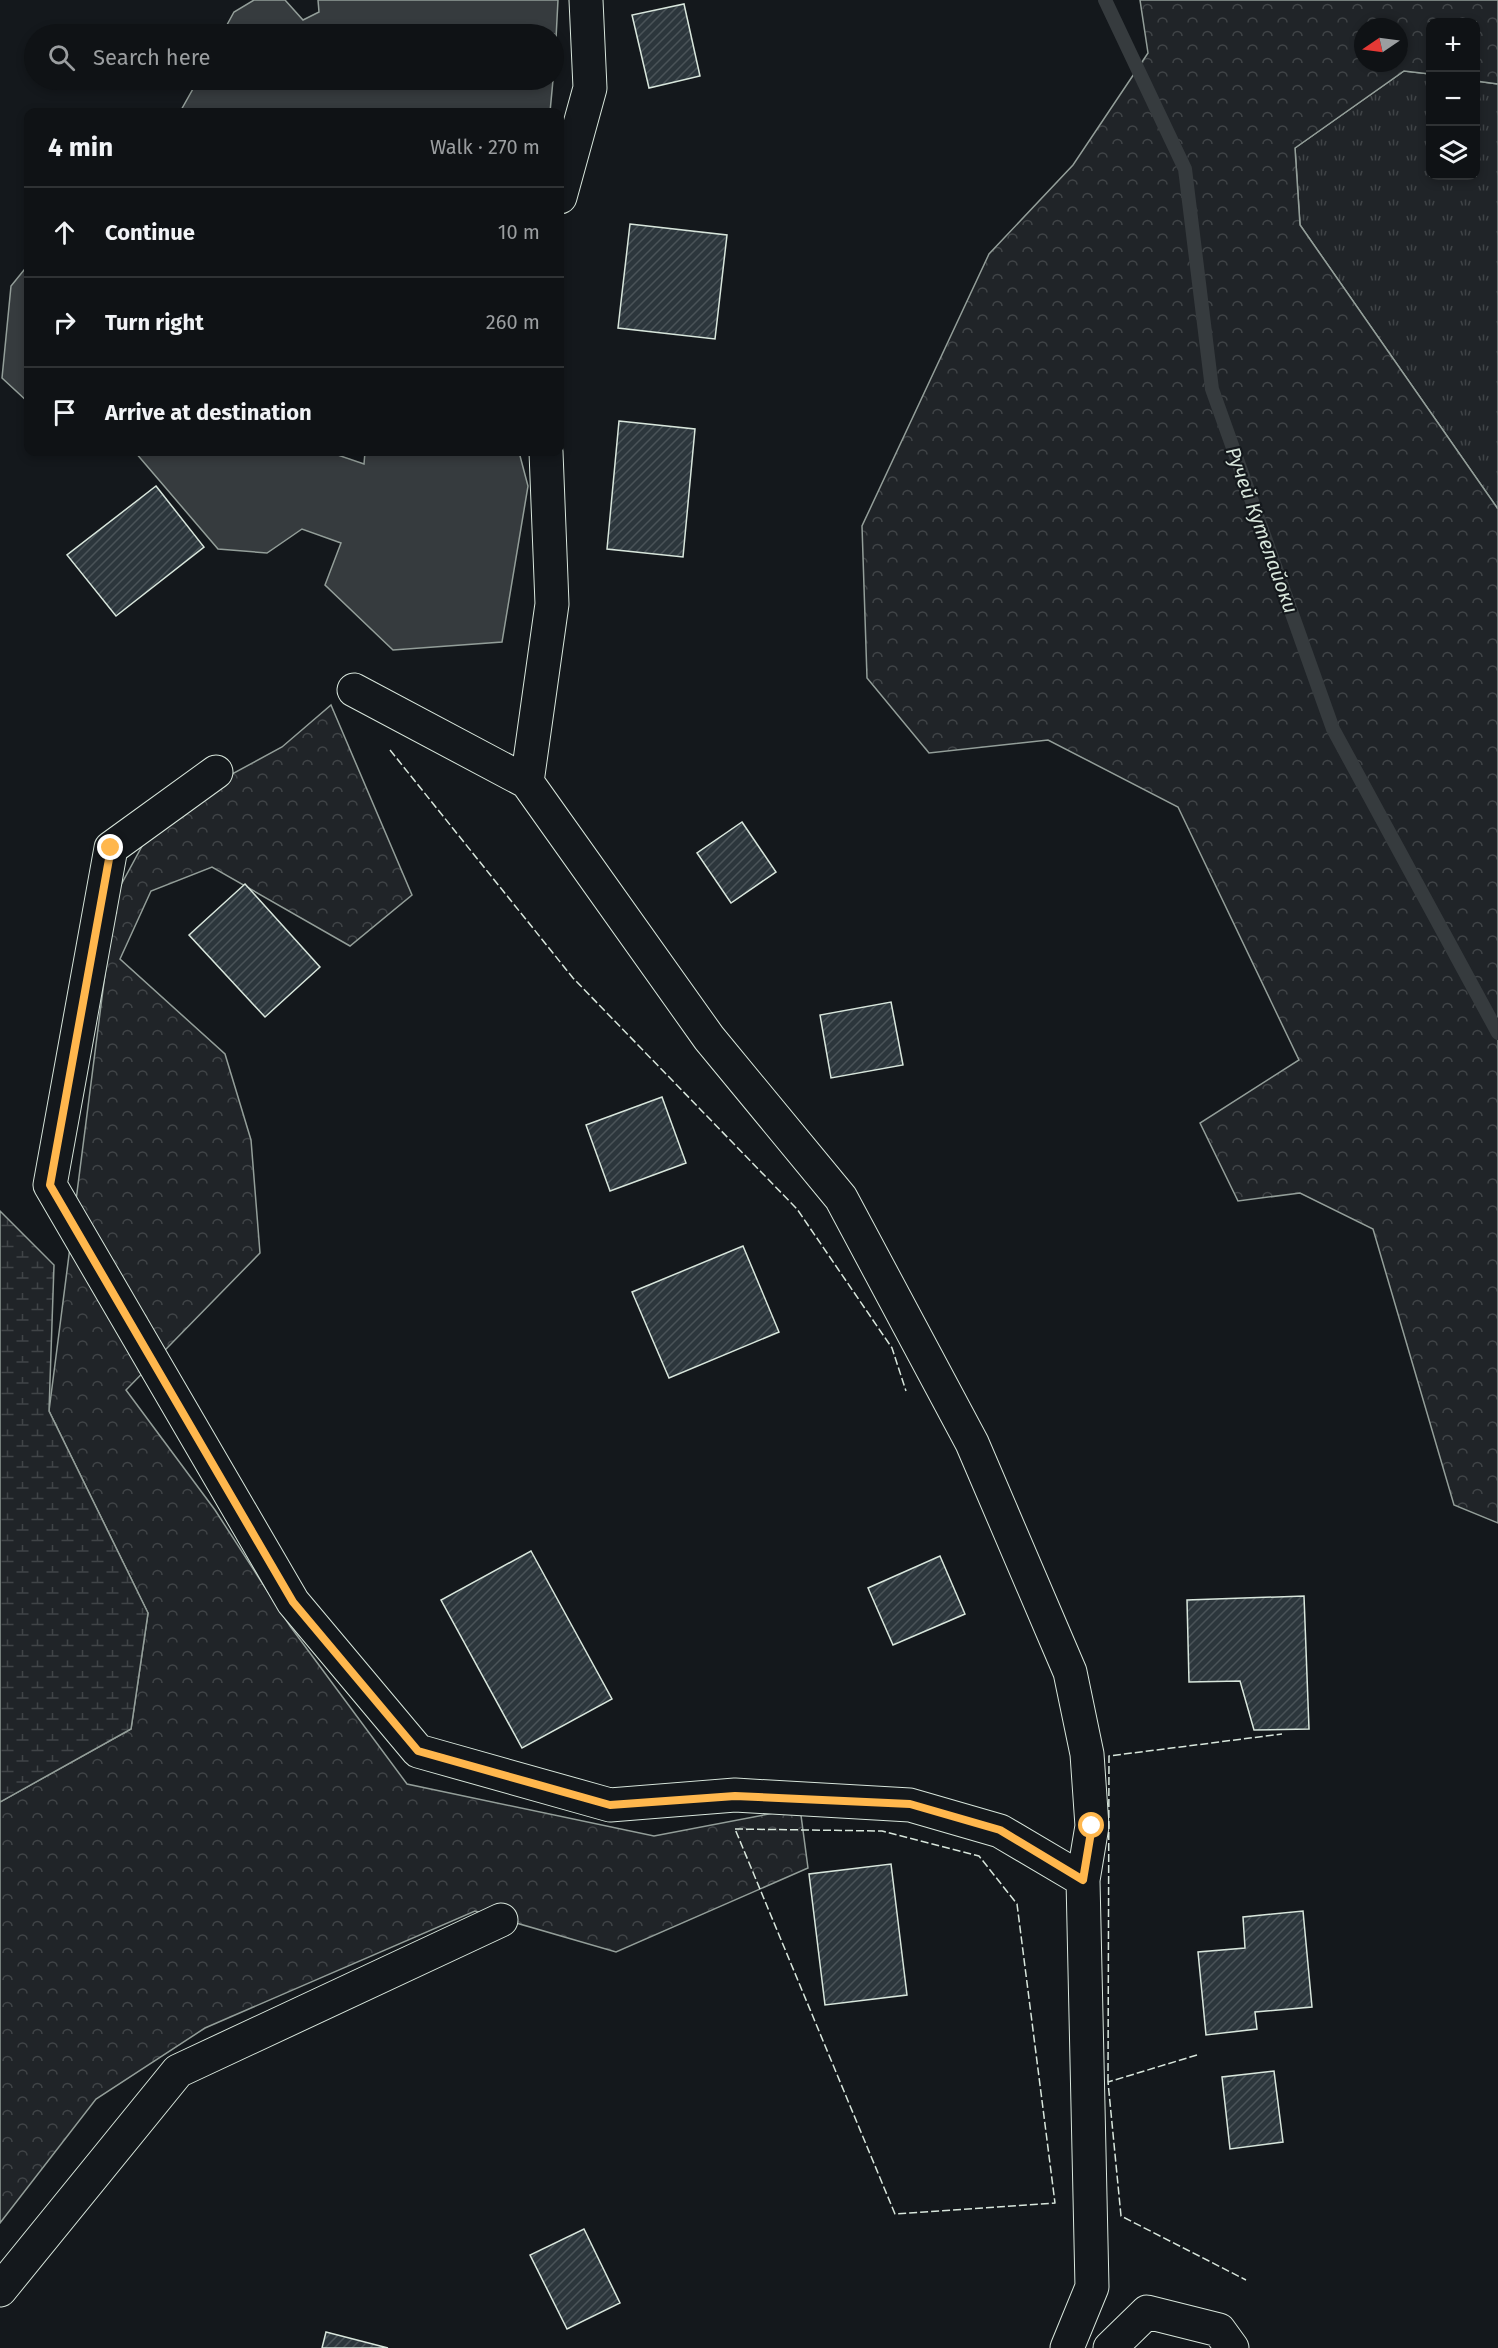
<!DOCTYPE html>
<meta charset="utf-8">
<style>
body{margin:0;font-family:"Fira Sans",sans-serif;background:#1d2022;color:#f1f3f6}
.controls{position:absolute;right:18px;top:18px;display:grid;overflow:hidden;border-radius:12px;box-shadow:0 3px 9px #0003}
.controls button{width:54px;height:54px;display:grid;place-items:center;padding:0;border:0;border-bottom:2px solid #2f3234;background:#0f1215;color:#f1f3f6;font:30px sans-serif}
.compass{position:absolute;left:1354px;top:18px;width:54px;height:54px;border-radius:50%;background:#0f1215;box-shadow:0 3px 9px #0003;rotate:257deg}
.stop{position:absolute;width:18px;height:18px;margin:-14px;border:4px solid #ffb74d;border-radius:50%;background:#fff}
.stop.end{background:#ffb74d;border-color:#fff;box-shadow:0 2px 6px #0008}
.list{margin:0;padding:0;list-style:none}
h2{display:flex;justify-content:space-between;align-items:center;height:78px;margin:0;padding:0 24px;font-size:26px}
h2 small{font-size:20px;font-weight:400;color:#9b9ea0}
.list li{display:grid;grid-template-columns:39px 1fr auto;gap:18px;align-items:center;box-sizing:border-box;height:90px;padding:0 24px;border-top:2px solid #2f3234}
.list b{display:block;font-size:22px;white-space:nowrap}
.list em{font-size:20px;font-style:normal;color:#9b9ea0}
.icon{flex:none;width:33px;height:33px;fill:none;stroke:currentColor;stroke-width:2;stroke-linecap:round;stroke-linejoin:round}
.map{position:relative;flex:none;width:1498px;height:2348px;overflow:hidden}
.search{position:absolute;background:#0f1215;box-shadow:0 3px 9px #0003;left:24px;top:24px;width:540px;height:66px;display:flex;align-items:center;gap:15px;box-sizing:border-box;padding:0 21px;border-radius:33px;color:#9b9ea0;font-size:22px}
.panel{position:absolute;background:#0f1215;box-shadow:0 3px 9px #0003;left:24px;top:108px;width:540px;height:348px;border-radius:12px}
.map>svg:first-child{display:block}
.grass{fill:url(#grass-tufts);stroke:#939e99;stroke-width:1.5}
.forest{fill:url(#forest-crowns);stroke:#939e99;stroke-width:1.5;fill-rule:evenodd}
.wetland{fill:url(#wetland-marsh);stroke:#939e99;stroke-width:1.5}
.water{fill:#363b3e;stroke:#939e99;stroke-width:1.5}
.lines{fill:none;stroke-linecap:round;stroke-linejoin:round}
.stream{stroke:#363b3e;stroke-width:14}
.building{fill:url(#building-hatch);stroke:#d8e6dc;stroke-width:1.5}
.minor-casing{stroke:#d8e6dc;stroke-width:35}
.minor{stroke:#14181c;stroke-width:33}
.fence{stroke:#d8e6dc;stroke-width:1.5;stroke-dasharray:8 3;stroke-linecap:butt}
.route{stroke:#ffb74d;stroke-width:8}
.labels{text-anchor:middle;stroke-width:4.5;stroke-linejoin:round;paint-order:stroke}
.water-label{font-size:20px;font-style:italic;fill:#d8e6dc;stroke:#14181c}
</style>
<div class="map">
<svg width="1498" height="2348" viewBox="0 0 1498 2348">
<defs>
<pattern id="grass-tufts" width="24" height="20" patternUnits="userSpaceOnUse" patternTransform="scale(1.5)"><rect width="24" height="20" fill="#202428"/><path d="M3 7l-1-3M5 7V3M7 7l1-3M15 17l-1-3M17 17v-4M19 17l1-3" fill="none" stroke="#404447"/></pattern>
<pattern id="forest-crowns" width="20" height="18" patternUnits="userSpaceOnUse" patternTransform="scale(1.5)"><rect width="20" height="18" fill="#202428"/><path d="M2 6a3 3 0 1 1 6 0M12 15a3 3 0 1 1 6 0" fill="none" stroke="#404447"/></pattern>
<pattern id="wetland-marsh" width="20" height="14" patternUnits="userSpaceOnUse" patternTransform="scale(1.5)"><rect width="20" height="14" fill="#202428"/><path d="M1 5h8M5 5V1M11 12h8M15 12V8" fill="none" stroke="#404447"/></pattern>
<pattern id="building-hatch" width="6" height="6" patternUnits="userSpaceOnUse" patternTransform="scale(1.5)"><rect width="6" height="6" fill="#2c363c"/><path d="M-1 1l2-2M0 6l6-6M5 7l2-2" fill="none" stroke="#4a5358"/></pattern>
</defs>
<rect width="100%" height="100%" fill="#14181c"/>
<!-- grass -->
<path class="grass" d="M1404,71L1430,74V176H1476V81L1498,84V509L1300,225L1295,148Z"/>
<!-- forest -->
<path class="forest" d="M1140,0H1498V84L1476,81V22H1430V74L1404,71L1295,148L1300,225L1498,509V1523L1454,1505L1373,1229L1300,1193L1238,1201L1200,1123L1299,1060L1178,807L1048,740L929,753L867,678L862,526L989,254L1073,165L1148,53ZM1363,27H1399V63H1363Z
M331,705L412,895L350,946L212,867L151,891L120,959L225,1054L251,1140L260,1253L126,1390L215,1510L290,1626L407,1784L654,1836L800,1808L808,1868L616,1952L475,1911L205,2028L96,2099L0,2223V1802L131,1729L148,1613L49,1411L115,896L160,813L282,747Z"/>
<!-- wetland -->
<path class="wetland" d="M0,1211L54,1265L49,1411L148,1613L131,1729L0,1802Z"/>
<!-- water -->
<path class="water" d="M254,0H285L303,20L319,12L318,0H558L554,77V34H222L234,12Z
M198,80H553L550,112H180Z
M28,265V402L2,378L11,286Z
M135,452H329L364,464L365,452H519L528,486L502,642L393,650L325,585L341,543L302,529L267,553L218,549Z"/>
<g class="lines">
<!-- stream -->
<path class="stream" d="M1105,0L1185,169L1212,389L1333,729L1498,1033"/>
</g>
<!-- building -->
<path class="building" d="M684,4L700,76L649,88L632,15Z
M630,224L727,235L715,339L618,328Z
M619,421L695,429L683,557L607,549Z
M156,486L204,547L116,616L67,555Z
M742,822L776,872L731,903L697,853Z
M245,884L320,967L265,1017L189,935Z
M891,1002L903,1065L831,1078L820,1015Z
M662,1097L686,1163L610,1191L586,1125Z
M743,1246L779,1332L669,1378L632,1292Z
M531,1551L612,1699L522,1748L441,1600Z
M940,1556L965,1614L893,1645L868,1588Z
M1304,1596L1309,1729L1254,1730L1240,1681L1189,1682L1187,1600Z
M891,1864L907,1995L825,2005L809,1874Z
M1303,1911L1312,2007L1255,2012L1257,2029L1206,2035L1198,1952L1245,1948L1243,1917Z
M1274,2071L1283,2142L1230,2149L1222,2077Z
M584,2229L620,2303L567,2329L530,2255Z
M326,2332L388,2348H322Z"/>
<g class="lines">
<defs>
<path id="minor" d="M560,197L590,88L586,0
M546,452L552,604L527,782L709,1038L841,1198L972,1443L1070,1672L1087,1754L1092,1826L1083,1880L1092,2287L1067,2348
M354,690L527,782
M216,772L111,848L50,1185L293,1602L418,1751L610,1805L735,1795L910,1805L1000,1831L1083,1880
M0,2290L178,2071L501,1920
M1110,2348L1147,2312L1219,2330L1232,2348"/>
</defs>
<!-- minor casing -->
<use href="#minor" class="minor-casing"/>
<!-- minor -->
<use href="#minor" class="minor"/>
<!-- fence -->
<path class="fence" d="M390,750L573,978L797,1209L892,1348L906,1391
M735,1829L882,1831L979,1856L1017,1904L1055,2203L895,2214Z
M1197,2055L1108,2082L1121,2216L1246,2280
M1108,2082L1109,1756L1282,1734"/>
</g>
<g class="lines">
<!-- route -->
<path class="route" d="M111,848L50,1185L293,1602L418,1751L610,1805L735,1796L910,1804L1000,1830L1083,1880L1092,1826"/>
</g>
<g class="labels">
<!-- water labels -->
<g class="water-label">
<text transform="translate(1262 530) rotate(70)" y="7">Ручей Кутелайоки</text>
</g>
</g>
</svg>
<div class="controls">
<button>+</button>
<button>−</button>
<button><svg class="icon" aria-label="layers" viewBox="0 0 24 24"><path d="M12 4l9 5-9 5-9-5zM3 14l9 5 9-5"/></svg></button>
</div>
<svg class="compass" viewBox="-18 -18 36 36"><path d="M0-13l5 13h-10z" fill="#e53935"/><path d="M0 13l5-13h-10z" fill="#9b9ea0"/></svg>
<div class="stop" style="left:1092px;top:1826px"></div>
<div class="stop end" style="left:111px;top:848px"></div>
<div class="search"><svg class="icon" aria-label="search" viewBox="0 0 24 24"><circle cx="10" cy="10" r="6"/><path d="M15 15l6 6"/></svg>Search here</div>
<section class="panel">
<h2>4 min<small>Walk · 270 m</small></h2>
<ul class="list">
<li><svg class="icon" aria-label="ahead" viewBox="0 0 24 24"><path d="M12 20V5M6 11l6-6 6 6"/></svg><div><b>Continue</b></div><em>10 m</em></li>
<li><svg class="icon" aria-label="right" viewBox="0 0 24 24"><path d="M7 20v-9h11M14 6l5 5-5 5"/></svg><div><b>Turn right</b></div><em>260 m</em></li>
<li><svg class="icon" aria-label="arrive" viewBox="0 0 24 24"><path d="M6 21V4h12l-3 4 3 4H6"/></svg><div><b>Arrive at destination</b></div></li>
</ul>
</section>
</div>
